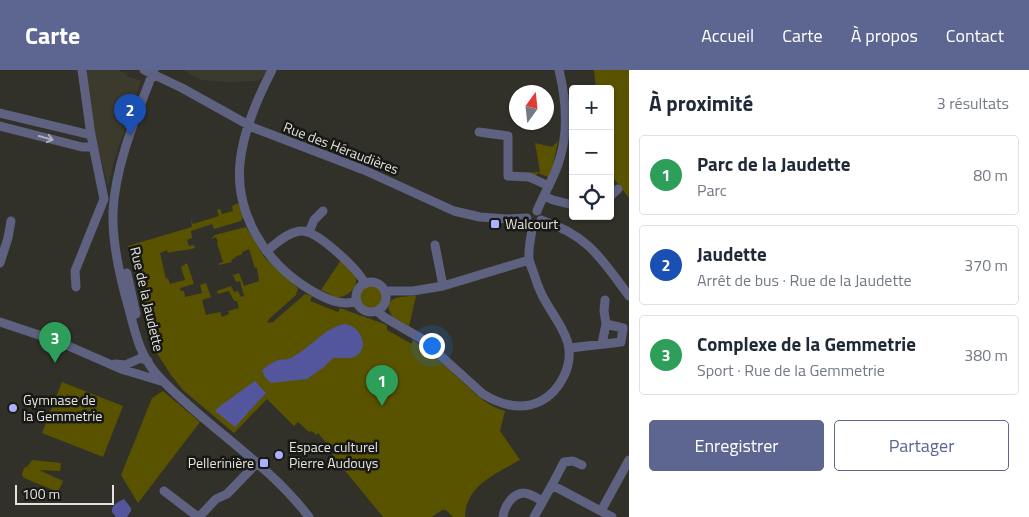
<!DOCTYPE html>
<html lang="fr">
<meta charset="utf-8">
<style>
body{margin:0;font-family:"Titillium Web",sans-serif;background:#f2f2f3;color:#1f2937}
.controls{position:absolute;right:15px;top:15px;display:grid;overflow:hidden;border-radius:5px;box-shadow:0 1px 4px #0004}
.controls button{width:45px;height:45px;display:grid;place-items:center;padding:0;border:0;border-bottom:1px solid #e0e1e3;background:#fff;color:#1f2937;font:25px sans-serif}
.compass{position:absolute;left:509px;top:15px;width:45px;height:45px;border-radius:50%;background:#fff;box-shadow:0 1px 4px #0004;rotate:15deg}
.scale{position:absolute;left:15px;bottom:12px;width:99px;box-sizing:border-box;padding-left:5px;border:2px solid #e4e3df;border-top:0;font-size:14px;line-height:18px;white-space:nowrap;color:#e4e3df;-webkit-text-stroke:4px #181815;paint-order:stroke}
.you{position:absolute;left:431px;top:275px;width:18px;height:18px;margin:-12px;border:4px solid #fff;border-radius:50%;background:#1a73e8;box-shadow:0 0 0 8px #1a73e833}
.badge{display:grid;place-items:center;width:32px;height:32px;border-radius:50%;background:#5d6690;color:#fff;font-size:16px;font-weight:700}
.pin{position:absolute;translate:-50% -41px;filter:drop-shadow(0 1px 2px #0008)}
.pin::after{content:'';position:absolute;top:26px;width:18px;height:15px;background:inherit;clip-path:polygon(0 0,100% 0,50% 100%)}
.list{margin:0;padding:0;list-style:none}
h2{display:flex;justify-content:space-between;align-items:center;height:65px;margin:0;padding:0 20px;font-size:21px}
h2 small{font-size:16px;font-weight:400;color:#747a83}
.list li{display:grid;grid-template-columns:32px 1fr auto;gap:15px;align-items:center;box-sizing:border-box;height:80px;margin:0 10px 10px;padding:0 10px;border:1px solid #e0e1e3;border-radius:5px}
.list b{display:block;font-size:19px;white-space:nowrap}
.list p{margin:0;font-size:16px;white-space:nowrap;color:#747a83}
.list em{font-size:16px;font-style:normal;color:#747a83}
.actions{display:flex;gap:10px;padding:15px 20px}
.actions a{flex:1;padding:11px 0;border:1px solid #5d6690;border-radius:5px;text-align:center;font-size:18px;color:#5d6690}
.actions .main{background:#5d6690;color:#fff}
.icon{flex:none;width:28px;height:28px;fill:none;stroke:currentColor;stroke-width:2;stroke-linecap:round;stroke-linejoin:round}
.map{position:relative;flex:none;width:629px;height:447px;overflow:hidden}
header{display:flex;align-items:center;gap:30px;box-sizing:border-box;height:70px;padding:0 25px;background:#5d6690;color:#fff}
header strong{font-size:24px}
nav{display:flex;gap:28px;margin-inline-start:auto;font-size:18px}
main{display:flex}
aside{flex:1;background:#fff}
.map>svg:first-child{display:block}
.built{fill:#3b3a2d}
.green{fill:#595300}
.water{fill:#53569c}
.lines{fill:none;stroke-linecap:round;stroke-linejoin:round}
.minor{stroke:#5e6180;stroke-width:9}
.oneway{stroke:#aeafb9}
.poi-dot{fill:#a9b0fc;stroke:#181815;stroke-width:2}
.labels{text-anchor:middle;stroke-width:5;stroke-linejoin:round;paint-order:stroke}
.street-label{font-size:14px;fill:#e4e3df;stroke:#181815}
.poi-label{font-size:14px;fill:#e4e3df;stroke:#181815;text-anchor:start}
</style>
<header>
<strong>Carte</strong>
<nav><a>Accueil</a><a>Carte</a><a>À propos</a><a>Contact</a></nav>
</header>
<main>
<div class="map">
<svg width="629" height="447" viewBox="0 0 629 447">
<rect width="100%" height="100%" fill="#31312a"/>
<!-- built -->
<path class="built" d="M90,0H118L127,4L126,6L141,11L114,91L108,117L94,61L87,1Z
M185,0H267L263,7L257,11L228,12L201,10L191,5Z"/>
<!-- green -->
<path class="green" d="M594,0H629V128L610,104V19H596Z
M558,71L553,95L548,107L538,103L535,107L526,103L540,102L535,73L552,77Z
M238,133L243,147L241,151L214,159L212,154L191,161L192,168L187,170L189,176L194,175L195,178C185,181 177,180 168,183L167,180L160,183L166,209L168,208L170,214L185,210L181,197L187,193L194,214L180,218L181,221H184L185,227L202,223L200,215L206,213L211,227L202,230L206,245L220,242L222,247L229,244L228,241L239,238L237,231H234L229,221L218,224L217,221L231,216L234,222L238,221L241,227L244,226L240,211L236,212L233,205L239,203L244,216L259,211L257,198H255L249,179L242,182V184L235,187V188L231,190L232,192L219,195L218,194L223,192L217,173L218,172L216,167L211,169L215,165L246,157L264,187L298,218L296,225L269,249L267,253L273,252L305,224L312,226L310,231L338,242L340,238L387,255V260L412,274L413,270C428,281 442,293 455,305C471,319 484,335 505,341L500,361L520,390C496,404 466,415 465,447H453L446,440H442L432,447H383L332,385L335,383L318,363L316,365L312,361L309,362L298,352L294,356L267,329L234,363L183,320L171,305L158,285L148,257L128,176L192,157L191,149L193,154L219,146L217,140L220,139L222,144L233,141L232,136Z
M341,190C345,195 354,202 356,208C358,219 345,229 335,227C331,225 326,222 321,220Z
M359 227a12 12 0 1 1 24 0a12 12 0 1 1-24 0Z
M416,226L409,256L393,247C378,227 403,226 416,226Z
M62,312L123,336L103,387L42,363Z
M163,321L200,352L138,433L121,405L152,328Z
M32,390L61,393L60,401L39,400L63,411L58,422L24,408L22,405L24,398L28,396Z"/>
<!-- water -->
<path class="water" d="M344,254C359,255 371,276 356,286C350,290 340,287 333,288L324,297L307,309L271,313L265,307L262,300C267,296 272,292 279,290C283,289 287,290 291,288C310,278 323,259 344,254Z
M255,311L266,323L235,357L215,341L220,336Z
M124,429L131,438V441L127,447H116L112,442C111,435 118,432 124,429Z"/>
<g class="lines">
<!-- minor -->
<path class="minor" d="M144,0L182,18L254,58L364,100L454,141L480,147L507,149L527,148
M154,0C137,44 115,95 113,142C112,174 120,208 129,239C136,267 141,289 162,310C209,359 268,393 309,447
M272,0C257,29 243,61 240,93C235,142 264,190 304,216C318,225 340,238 357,231
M0,43L91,65
M0,56L82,77H93
M479,62L508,66V106L529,107L549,116
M544,126L553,130L573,135
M610,126L618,119
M537,141C544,123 555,107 560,88C569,59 566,29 559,0
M541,150C588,165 601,188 629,226
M309,162L314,150L323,141
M435,175L443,216
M266,181C275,175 285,164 296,162C299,161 304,161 307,162C322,166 359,200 365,214
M0,193L8,168L11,151
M127,203L136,244
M356 227a15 15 0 1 1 30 0a15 15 0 1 1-30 0Z
M76,217L75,201L104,129L91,65L82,0
M385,221H413L443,216L529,190
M605,230L604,241L606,254
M377,241L384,247L422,269L483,324C501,335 521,341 541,331C551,326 559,316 564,306C580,272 556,253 542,225C539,219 536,211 534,204C532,199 530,194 529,189C528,179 531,165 533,155
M0,252L57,271L121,299L164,312
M570,278L621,272L623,258L606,254L602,274
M115,294L125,295L141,288L148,291
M552,415L564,392L573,391L582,395
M164,421L198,447
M601,441L629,390
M199,447L216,429L227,424L257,393
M503,447C504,437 512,424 523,423C530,423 537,428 542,431
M534,447L552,415L612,447"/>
</g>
<!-- one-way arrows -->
<defs><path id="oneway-shaft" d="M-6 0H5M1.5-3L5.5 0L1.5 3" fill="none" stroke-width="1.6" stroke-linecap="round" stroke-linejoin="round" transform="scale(1.25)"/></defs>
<use class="oneway" href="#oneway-shaft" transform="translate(46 68) rotate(15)"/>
<!-- markers -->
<g class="poi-dot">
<rect x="490" y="149" width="10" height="10" rx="2.5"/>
<circle cx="13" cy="338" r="5"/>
<circle cx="279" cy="385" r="5"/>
<rect x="259" y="388" width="10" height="10" rx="2.5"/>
</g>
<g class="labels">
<!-- street labels -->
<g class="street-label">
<text transform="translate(341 78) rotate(21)" y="5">Rue des Héraudières</text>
<text transform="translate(147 229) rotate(77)" y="5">Rue de la Jaudette</text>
</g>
<!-- poi labels -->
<g class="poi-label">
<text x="505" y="159">Walcourt</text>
<text x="23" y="335">Gymnase de<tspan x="23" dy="16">la Gemmetrie</tspan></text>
<text x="289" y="382">Espace culturel<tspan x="289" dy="16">Pierre Audouys</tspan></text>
<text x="254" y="398" text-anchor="end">Pellerinière</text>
</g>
</g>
</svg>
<div class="controls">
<button>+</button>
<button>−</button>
<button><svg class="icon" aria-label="locate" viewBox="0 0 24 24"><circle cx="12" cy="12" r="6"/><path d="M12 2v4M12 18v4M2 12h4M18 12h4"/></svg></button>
</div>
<svg class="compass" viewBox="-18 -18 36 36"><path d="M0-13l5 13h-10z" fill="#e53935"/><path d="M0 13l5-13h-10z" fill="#747a83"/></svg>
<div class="scale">100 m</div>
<div class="you"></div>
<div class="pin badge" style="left:382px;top:336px;background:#2e9e5b">1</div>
<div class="pin badge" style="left:130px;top:65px;background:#1a4fb4">2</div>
<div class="pin badge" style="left:55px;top:293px;background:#2e9e5b">3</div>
</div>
<aside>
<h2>À proximité<small>3 résultats</small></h2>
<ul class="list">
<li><span class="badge" style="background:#2e9e5b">1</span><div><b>Parc de la Jaudette</b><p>Parc</p></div><em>80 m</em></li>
<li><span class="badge" style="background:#1a4fb4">2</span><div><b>Jaudette</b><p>Arrêt de bus · Rue de la Jaudette</p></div><em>370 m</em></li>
<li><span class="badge" style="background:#2e9e5b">3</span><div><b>Complexe de la Gemmetrie</b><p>Sport · Rue de la Gemmetrie</p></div><em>380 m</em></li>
</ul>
<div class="actions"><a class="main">Enregistrer</a><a>Partager</a></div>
</aside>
</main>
